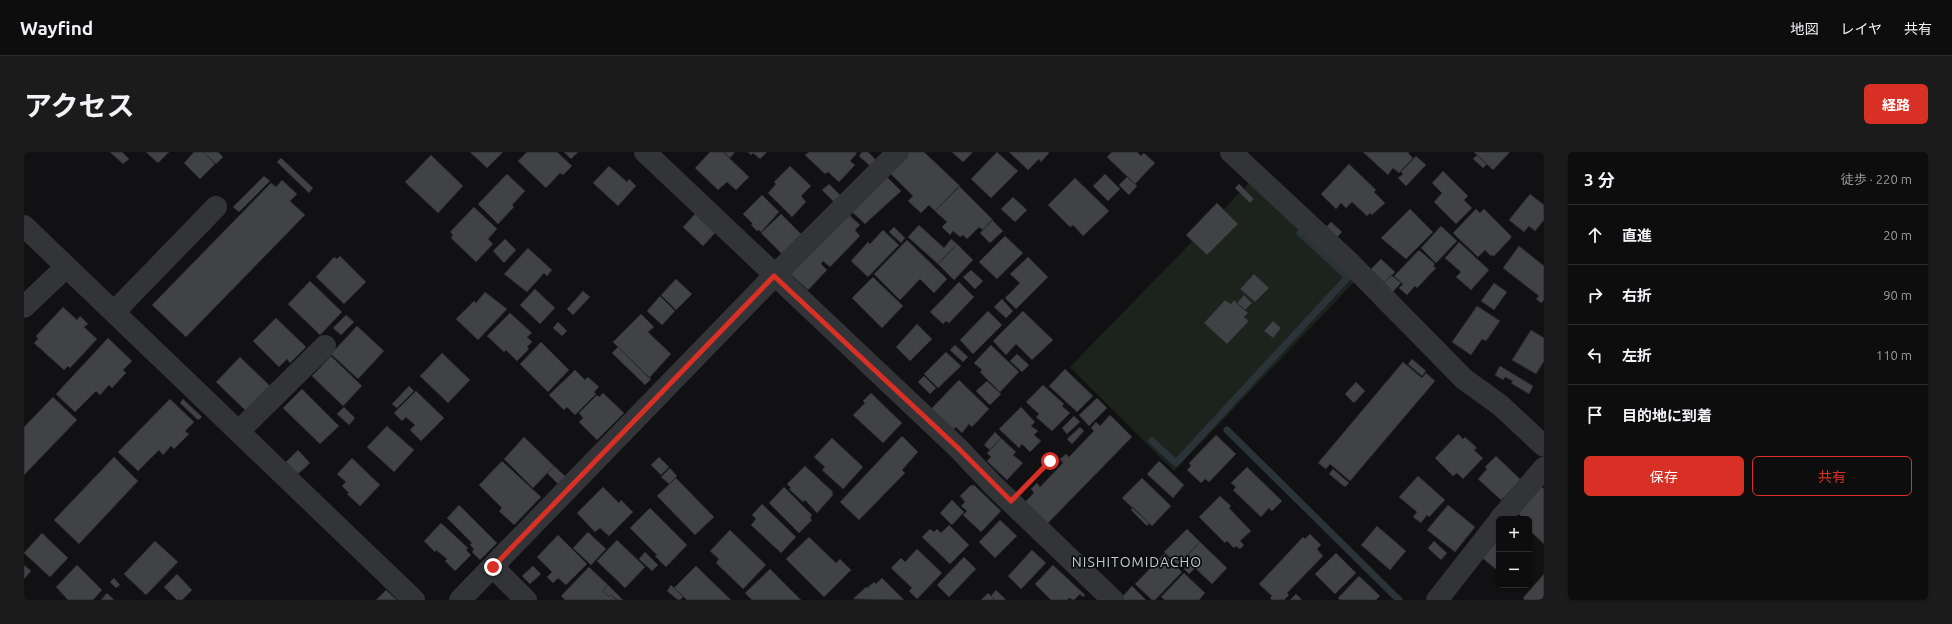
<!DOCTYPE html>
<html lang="ja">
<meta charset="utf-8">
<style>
body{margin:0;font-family:Ubuntu,"Noto Sans JP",sans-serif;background:#1b1b1c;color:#f1f3f6}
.controls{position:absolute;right:12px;bottom:12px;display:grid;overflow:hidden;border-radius:6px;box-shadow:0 1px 3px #0004}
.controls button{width:36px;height:36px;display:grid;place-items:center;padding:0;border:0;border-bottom:1px solid #2d2d2e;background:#0d0d0e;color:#f1f3f6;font:20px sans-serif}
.stop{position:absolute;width:12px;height:12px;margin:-9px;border:3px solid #d93025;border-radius:50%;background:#fff}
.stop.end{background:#d93025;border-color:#fff;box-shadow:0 1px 4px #0008}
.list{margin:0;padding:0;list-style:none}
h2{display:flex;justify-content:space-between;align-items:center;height:52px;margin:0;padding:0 16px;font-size:17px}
h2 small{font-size:13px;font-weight:400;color:#9a9c9e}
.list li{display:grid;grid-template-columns:26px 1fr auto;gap:12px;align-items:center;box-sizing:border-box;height:60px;padding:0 16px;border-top:1px solid #2d2d2e}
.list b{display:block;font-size:15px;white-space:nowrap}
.list em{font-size:13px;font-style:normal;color:#9a9c9e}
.actions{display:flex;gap:8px;padding:12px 16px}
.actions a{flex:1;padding:9px 0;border:1px solid #d93025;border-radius:6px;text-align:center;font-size:14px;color:#d93025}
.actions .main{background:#d93025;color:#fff}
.icon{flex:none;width:22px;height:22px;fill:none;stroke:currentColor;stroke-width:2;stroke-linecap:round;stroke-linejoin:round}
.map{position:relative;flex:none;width:1520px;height:448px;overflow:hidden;border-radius:6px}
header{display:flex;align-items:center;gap:24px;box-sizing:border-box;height:56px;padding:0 20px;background:#0d0d0e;border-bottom:1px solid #2d2d2e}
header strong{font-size:19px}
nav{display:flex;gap:22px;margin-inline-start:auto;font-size:14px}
.intro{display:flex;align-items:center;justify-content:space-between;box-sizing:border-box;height:96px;padding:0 24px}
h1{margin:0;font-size:28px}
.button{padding:10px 18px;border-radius:6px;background:#d93025;color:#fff;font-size:14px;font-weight:700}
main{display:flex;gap:24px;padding:0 24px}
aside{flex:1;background:#0d0d0e;border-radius:6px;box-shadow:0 1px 3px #0004}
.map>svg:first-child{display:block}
.green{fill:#1c231c}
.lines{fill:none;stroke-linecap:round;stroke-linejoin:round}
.stream{stroke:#2a3338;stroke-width:7}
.building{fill:#404246;stroke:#2b2c2f}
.path{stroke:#383b3f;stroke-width:2.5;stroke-dasharray:2 3;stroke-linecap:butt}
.minor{stroke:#323438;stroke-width:22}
.route{stroke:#d93025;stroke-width:5}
.labels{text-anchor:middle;stroke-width:3.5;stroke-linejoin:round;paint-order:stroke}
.quarter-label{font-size:14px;letter-spacing:1px;fill:#c4c8d0;stroke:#0c0d0e}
</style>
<header>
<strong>Wayfind</strong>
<nav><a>地図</a><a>レイヤ</a><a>共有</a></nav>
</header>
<div class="intro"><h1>アクセス</h1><a class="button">経路</a></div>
<main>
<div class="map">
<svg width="1520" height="448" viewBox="0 0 1520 448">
<rect width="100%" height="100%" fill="#111113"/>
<!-- green -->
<path class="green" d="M1229,27L1335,125L1150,319L1046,215Z"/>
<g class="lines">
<!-- stream -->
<path class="stream" d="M1203,278L1375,448
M1128,289L1152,311L1324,125L1276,81"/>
</g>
<!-- building -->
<path class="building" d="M86,0H98L105,7L99,12Z
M122,0H145L134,11Z
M170,0H179L191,12L176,27L160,11Z
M179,0H194L199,5L192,12Z
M446,0H479L463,16Z
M503,0H533L548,14L539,23L536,21L522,36L494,9Z
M540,0H554L547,7Z
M686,0H699L725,25L712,38L703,30L694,38L671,16Z
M700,0H711L706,6Z
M724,0H743L736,7L729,1L727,3Z
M785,0H831L833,1L826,9L831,13L815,30L804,20L801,22L781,3Z
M838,0H844L852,8L846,14L835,4Z
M880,0H900L936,34L911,59L905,53L897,61L884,49L889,44L863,18Z
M928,0H949L939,10Z
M973,0L994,19L967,46L947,27Z
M985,0H1024L1025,1L1017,10L1015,7L1004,18Z
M1088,0H1113L1117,4L1120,1L1131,11L1111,32L1083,5Z
M1339,0H1385L1384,1L1389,6L1375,21L1369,16L1364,23Z
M1450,0H1486L1469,18Z
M407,3L439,34L414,61L381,30Z
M1453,3L1463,12L1459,16L1449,7Z
M1392,4L1402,13L1382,34L1374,26L1379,22L1377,20Z
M257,6L289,36L285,41L253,10Z
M1325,12L1352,38L1350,40L1361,51L1348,63L1346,61L1343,64L1328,50L1322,56L1317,51L1312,57L1297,42Z
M585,14L603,30L605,27L612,34L594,54L569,31Z
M766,14L787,34L777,44L782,50L768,65L744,41L752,32L750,30Z
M1419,19L1444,44L1440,48L1448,56L1432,72L1410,50L1418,41L1408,31Z
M483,22L501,39L488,53L490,55L474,72L454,52Z
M860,22L877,39L841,72L825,57Z
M1081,22L1096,37L1084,49L1069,34Z
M240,24L246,29L215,60L209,55Z
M1103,25L1113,34L1105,43L1095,33Z
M1051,26L1085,59L1059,84L1049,73L1046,75L1024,53Z
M258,28L273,42L266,49L281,63L162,185L128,153L247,31L252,35Z
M805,32L817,44L811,51L798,38Z
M1215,32L1230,47L1226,51L1211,36Z
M935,34L969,68L959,78L955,75L943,87L939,83L936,85L929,79L926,83L918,75L923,70L911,59Z
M1506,42L1520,53V68L1511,79L1505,74L1500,80L1485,68Z
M738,43L755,60L737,80L735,78L733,79L727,73L729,72L719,62Z
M989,45L1003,58L991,70L977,57Z
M1193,51L1214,72L1183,103L1162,83Z
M450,55L473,77L464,87L469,92L452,110L427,86L429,83L426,80Z
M1386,57L1409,80L1382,107L1357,86Z
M1452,57L1456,61L1460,57L1487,84V86L1470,104L1469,103L1467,104L1461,98L1454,105L1429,81Z
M822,60L836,73L831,78L836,84L806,115L799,109L797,112L803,118L784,138L764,120Z
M671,62L691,81L679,94L659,75Z
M757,62L778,83L758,102L737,81Z
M968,68L979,79L966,91L956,81Z
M1307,70L1318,80L1312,86L1301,76Z
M895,73L920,96L927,87L933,92L914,112L884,85Z
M1417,74L1433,89L1412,111L1397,96Z
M870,75L881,86L877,91L865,80Z
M859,78L875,93L844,125L827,109L844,90L846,92Z
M981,84L999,101L973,127L955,110Z
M481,87L492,98L480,111L469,99Z
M883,88L923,127L910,141L896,127L876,148L850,122Z
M1435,90L1465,118L1447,138L1432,125L1437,120L1421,106Z
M933,92L949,108L930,128L914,112Z
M1495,94L1520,114V148L1517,151L1512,147L1515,144L1479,116Z
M504,96L528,118L523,124L520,121L503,140L480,122Z
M1395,98L1411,112L1409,114L1412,116L1393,136L1391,134L1383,143L1375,136L1379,132L1370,124Z
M316,104L342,130L320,152L292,125L310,105L313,107Z
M1004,105L1024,125L992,157L981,146L996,131L986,122Z
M1357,107L1371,120L1359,132L1345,119Z
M947,118L959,129L951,137L939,125Z
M1230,122L1245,136L1231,150L1216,137Z
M1367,123L1377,131L1367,142L1358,134Z
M849,125L879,154L858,176L828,146Z
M652,127L668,142L652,158L637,143Z
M286,129L318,160L296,183L264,152Z
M935,130L950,145L925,171L922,169L919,172L906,160Z
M1470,131L1483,140L1470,158L1457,149Z
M511,137L531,156L516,172L496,153Z
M559,139L566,145L549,163L543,157Z
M461,140L483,157L454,188L432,167L450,149L452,151Z
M1220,143L1228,151L1221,158L1213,151Z
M636,144L651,159L638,173L623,159Z
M978,147L989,159L982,166L970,155Z
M1201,148L1207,152L1210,148L1224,161L1220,165L1225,169L1203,192L1180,171Z
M1453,154L1476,169L1462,189L1458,187L1447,203L1428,190Z
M39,155L53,168L56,164L64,172L60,175L73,187L46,216L44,214L40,218L10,191L14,187L12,184Z
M964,159L978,173L949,202L936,188Z
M999,159L1029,188L1008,208L992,192L982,203L969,189Z
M486,161L508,181L503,185L508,190L503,195L505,197L493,209L482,198L480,200L463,184Z
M617,162L630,175L624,180L647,202L625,226L589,190Z
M322,163L330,170L317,183L309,176Z
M252,166L282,195L266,211L263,207L255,215L229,189Z
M1249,169L1257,176L1249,186L1240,179Z
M534,170L543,179L538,184L529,176Z
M893,172L908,187L886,209L872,195Z
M333,174L360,199L334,227L307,202Z
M1507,178L1520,186V209L1512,222L1488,208Z
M84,186L108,209L99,218L102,221L88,236L85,233L76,243L72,239L51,260L32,242Z
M517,190L545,218L524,240L496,212Z
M931,193L944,205L939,210L926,198Z
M967,193L995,220L976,240L956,220L958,218L950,211Z
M594,195L627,227L621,233L588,201Z
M922,200L937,214L914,236L900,222Z
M418,201L446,228L424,251L396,224Z
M993,202L1005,213L998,220L986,209Z
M307,204L338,234L319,254L288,224Z
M216,205L246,234L222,259L192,230Z
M1388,207L1402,219L1398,224L1384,212Z
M1379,210L1398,226L1402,221L1411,229L1326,329L1306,312L1302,317L1294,311Z
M1476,214L1509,234L1505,242L1487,231L1489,229L1481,225L1479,228L1471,223Z
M1041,217L1069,244L1053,260L1025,234Z
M551,218L561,228L564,225L575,235L570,240L572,242L551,263L543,255L540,258L525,243Z
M900,224L912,236L906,242L894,230Z
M935,228L965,257L948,275L945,272L938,281L932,275L925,282L905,259Z
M963,229L977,242L966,253L952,239Z
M1332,230L1341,239L1330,251L1321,242Z
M1019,233L1040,252L1038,254L1046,261L1028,279L1012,265L1015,262L1002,250Z
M385,234L390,239L373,256L368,252Z
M278,237L315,274L296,292L259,256Z
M392,239L420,266L397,289L386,278L391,273L382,265L378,269L370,261Z
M579,241L600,261L573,288L555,270L559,266L555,261L573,243L575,245Z
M847,241L878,271L859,291L829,263L841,251L839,249Z
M29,245L53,268L0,323V275Z
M1073,246L1083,256L1065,274L1055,263Z
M146,247L170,270L161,279L165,282L150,297L147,294L139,303L135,298L114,319L94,300Z
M159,247L178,265L174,268L156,251Z
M320,255L331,266L325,273L313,262Z
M997,255L1011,270L1007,274L1014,279L1010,283L1017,289L1006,300L998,292L995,296L975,277Z
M1086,263L1108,285L1022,373L1000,351L1010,341L1007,337L1013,331L1016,335L1039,311L1036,307L1042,302L1045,305L1070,279L1067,276L1072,270L1076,274Z
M1050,264L1056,270L1043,282L1038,276Z
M363,274L390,298L370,320L343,295Z
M1056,275L1060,279L1048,292L1043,287Z
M971,280L977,286L966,298L960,293Z
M1434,282L1439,287L1441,285L1453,296L1450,298L1459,306L1439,327L1433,321L1429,324L1411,306Z
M1192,283L1212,302L1185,330L1181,327L1177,331L1163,318L1167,314L1165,311Z
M878,284L894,300L878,318L881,321L835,368L816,350Z
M500,285L530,314L509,336L480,307Z
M808,286L839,315L819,337L798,318L801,315L790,305Z
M977,286L992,300L989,303L999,311L983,328L963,309L967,305L963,301Z
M274,298L286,311L274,322L262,310Z
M1472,304L1497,328L1477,348L1454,327L1463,317L1461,315Z
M90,305L114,329L55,392L30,368Z
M635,305L645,315L637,323L627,313Z
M328,306L356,333L336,354L323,342L325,341L318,334L322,330L313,322Z
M478,309L517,345L490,373L475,359L478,356L455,333Z
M1135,309L1160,333L1149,346L1123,322Z
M530,314L542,325L535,333L523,321Z
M781,314L809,340L808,342L809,343L793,361L781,348L779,350L765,337L767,336L763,332Z
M1223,315L1258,349L1248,359L1245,356L1237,365L1209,338L1212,335L1207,331Z
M646,316L653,324L645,332L637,325Z
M1309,317L1325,331L1321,335L1305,322Z
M1394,324L1421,348L1405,365L1403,363L1397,371L1389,365L1393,360L1375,345Z
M652,326L690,365L671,383L633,344Z
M1118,326L1147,354L1128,374L1098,346Z
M950,333L977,359L957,380L939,363L943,359L937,354L941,350L936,344L946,334Z
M1516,333L1520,337V392L1505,378L1507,374L1505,372V367H1500L1492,359Z
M579,335L595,351L597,348L609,360L585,384L576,376L571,380L553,361Z
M760,335L788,363L786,366L788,368L775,381L745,351Z
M1196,344L1207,354L1205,356L1227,379L1216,389L1220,393L1216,397L1212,394L1210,396L1203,389L1201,391L1175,365Z
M928,348L940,360L928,373L916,361Z
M738,352L772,385L757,401L727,373L732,367L728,363Z
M435,353L473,391L456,408L448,400L450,397L446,393L448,391L423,366Z
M1424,353L1451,375L1431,400L1403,378Z
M1109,355L1125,371L1123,374L1107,358Z
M626,356L663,393L642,415L631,404L633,403L606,376Z
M976,368L993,384L971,406L955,390Z
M417,371L444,396L442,398L447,403L431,419L421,409L423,407L412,398L411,400L400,389Z
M925,373L945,393L926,412L898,385L906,377L910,380L913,377L917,381Z
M1353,374L1382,399L1366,418L1337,393Z
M1163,377L1176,390L1154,413L1140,400Z
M706,378L742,413L719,437L692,411L695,407L686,399Z
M564,380L582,397L567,413L549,396Z
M18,381L44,406L26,425L0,401Z
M1286,382L1297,393L1293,397L1299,404L1263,441L1265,443L1260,448H1248L1246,446L1248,444L1235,432L1279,385L1281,387Z
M534,383L563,412L542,433L534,426L529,431L523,425L528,420L513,405Z
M1475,383V415L1473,418L1457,405Z
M785,385L812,411L816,407L827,418L800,445L762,407Z
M593,388L621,415L601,436L573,409Z
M131,389L154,410L122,443L100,422Z
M1410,389L1423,401L1417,408L1404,396Z
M1176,390L1203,416L1188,432L1171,416L1165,422L1160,417L1162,414L1159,411L1163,407L1161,406Z
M893,397L918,421L893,447L885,439L888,436L867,416L877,406L881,410Z
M1008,398L1022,411L997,437L984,424Z
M621,400L634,413L628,419L615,407Z
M1312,401L1332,421L1311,442L1291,422Z
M1140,402L1158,420L1131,448H1128L1111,432Z
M940,405L952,417L925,445L913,433Z
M0,413L7,419L0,427Z
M53,413L78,438L69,448H44L32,435Z
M1029,413L1061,443L1059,445L1056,442L1050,448L1045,446L1043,448H1027L1011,432Z
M509,414L517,422L506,432L498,424Z
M672,414L707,448H663L650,436Z
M565,415L584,433L579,439L585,445L587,443L593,448H541L537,444Z
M746,417L777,448H728L721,441Z
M1160,421L1181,441L1175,448H1141L1137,445Z
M153,422L168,438L158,448H153L140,435Z
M1520,422V448H1501L1499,446Z
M1335,424L1356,444L1352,448H1316L1314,446Z
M90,426L96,433L92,436L86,430Z
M858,426L880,448L829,447L842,435L843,436L850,430L852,432Z
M584,433L599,448H593L587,443L585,445L579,439Z
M647,433L659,445L656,448H654L643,439Z
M1108,434L1122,448H1098V445Z
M362,438L373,448H352Z
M972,438L982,448H971L967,444Z
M83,441L90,448H77Z
M964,441L971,448H957Z
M1272,442L1278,448H1266Z"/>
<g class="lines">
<!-- path -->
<path class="path" d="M1003,333L1026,309"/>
<!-- minor -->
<path class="minor" d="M621,0L934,296L969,333L1089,448
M1207,0L1325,110L1440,227L1476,253L1520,294
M0,74L390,448
M0,155L42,115
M90,160L192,55
M215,279L301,194
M1476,367L1520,316
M469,415L502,448
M436,448L750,124L874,0
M1413,448L1475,369"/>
</g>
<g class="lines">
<!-- route -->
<path class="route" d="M469,415L750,124L934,296L987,349L1026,309"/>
</g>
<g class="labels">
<!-- quarter labels -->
<g class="quarter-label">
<text x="1113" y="415">NISHITOMIDACHO</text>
</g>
</g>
</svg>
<div class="controls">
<button>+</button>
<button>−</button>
</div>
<div class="stop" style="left:1026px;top:309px"></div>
<div class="stop end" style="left:469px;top:415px"></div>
</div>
<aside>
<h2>3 分<small>徒歩 · 220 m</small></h2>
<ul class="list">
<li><svg class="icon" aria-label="ahead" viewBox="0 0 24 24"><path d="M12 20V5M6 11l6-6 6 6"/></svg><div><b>直進</b></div><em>20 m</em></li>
<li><svg class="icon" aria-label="right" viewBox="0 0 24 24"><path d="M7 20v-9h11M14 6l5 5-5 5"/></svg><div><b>右折</b></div><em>90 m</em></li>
<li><svg class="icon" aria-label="left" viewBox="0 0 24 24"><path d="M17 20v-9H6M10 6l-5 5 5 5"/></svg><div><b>左折</b></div><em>110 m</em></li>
<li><svg class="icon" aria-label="arrive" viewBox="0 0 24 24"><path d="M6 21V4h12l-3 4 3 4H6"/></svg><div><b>目的地に到着</b></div></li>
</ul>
<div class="actions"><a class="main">保存</a><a>共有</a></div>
</aside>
</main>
